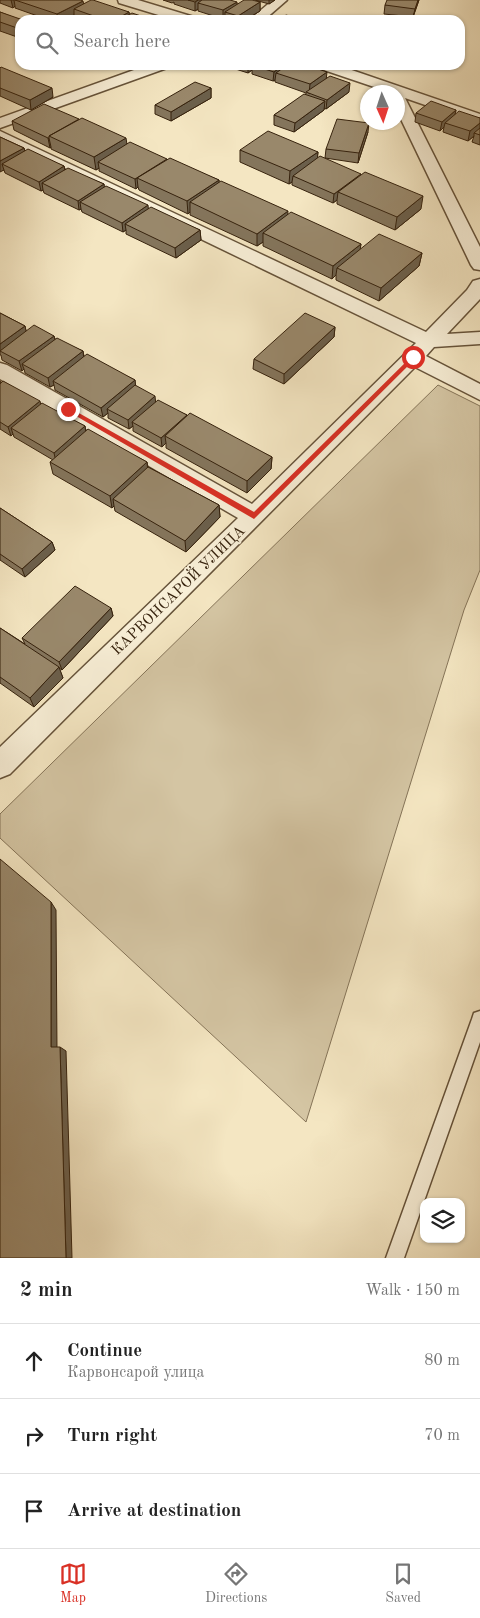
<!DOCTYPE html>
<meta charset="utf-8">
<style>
body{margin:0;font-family:"Old Standard TT",serif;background:#f2f2f2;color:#222}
.controls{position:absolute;right:15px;bottom:15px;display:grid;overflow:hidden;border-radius:10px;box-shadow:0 1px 4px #0004}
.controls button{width:45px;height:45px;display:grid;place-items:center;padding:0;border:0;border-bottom:1px solid #e0e0e0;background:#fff;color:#222;font:25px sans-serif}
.compass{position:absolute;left:360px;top:85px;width:45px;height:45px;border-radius:50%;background:#fff;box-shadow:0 1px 4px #0004;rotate:177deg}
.stop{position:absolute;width:15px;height:15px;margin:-11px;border:4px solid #d93025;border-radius:50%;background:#fff}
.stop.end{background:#d93025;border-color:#fff;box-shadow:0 1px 5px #0008}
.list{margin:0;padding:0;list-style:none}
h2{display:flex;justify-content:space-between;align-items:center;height:65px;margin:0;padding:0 20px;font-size:21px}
h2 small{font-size:16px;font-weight:400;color:#767676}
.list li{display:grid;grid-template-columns:32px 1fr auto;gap:15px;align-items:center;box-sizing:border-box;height:75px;padding:0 20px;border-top:1px solid #e0e0e0}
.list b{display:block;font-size:19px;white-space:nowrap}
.list p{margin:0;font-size:16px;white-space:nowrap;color:#767676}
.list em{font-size:16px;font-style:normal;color:#767676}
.icon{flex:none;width:28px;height:28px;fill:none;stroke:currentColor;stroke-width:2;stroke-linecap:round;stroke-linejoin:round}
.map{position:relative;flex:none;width:480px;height:1258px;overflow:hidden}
.search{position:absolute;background:#fff;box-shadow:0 1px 4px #0004;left:15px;right:15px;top:15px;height:55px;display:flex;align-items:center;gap:12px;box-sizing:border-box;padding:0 18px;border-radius:15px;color:#767676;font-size:19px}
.sheet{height:290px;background:#fff}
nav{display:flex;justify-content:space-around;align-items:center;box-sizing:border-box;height:70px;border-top:1px solid #e0e0e0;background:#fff;font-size:14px;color:#767676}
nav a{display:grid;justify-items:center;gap:2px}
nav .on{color:#d93025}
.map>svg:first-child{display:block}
.green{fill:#d4c5a3;stroke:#857458}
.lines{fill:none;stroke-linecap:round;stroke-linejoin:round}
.lane-casing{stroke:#66533a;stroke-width:3}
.street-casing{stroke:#66533a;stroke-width:3}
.lane{fill:#f8efd7;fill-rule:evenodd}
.street{fill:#f8efd7;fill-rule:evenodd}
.wall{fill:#84755c;stroke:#36220d}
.shaded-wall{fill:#6b5f4b;stroke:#36220d}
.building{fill:#99886b;stroke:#36220d}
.route{fill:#d93025}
.labels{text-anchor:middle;stroke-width:4;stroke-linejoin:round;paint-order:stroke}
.street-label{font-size:15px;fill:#36220d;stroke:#f8efd7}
</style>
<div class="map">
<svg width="480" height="1258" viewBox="0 0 480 1258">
<rect width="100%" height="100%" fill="#f4e6c2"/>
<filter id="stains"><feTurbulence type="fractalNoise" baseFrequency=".004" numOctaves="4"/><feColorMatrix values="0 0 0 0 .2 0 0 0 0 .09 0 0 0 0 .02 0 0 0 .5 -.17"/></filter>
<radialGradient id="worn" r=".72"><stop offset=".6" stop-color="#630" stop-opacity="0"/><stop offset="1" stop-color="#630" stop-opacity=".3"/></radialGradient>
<!-- green -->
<path class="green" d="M438,385L480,406V570L464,610L306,1122L0,838V814Z"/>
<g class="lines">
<defs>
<path id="lane" d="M480,1011V1042L404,1258H386L472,1019L474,1013Z"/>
<path id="street" d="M118,0H138L194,17L196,20H175L119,3Z
M273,0H287L264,20H249Z
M148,65H169L167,68L0,128V118Z
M316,65H337L480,114V124L405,98L480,247V270L474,269L471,265L398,113V92H389L318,68Z
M0,131L426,332L467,290L473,281L480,279V299L447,334L480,332V344L434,347L426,356L480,384V400L415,367L10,774L0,778V747L238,518L0,379V363L7,365L252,504L416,343L0,142Z"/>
</defs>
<!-- lane casing -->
<use href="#lane" class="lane-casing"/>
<!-- street casing -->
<use href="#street" class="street-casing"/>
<!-- lane -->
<use href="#lane" class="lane"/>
<!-- street -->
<use href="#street" class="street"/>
</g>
<!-- wall -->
<path class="wall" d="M0,0H81L84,4L129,12V14L153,20H80L75,18L74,15L65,20H49L15,8V6L13,8L0,3Z
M163,0H230L237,4L260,2V11L245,20H225V18L223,19L198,11V9L195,11L174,4V2L172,3Z
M255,0H275L269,4Z
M419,0L413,17L384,14L385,5Z
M0,12L20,20V38L0,31Z
M223,65H306L349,92L326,109L324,108V110L294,132L274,125V115L306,94V93L275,82V80L273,81L252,74V70L248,73Z
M0,68L53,97L31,110L0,96Z
M211,88V98L171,121L155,114V105Z
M456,110L455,115L480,118V145L472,142L474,136L468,141L443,132L444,127L440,131L415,122L416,113Z
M12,121L127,144L219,180V183L288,215L361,244L360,249L422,253L419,266L379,301L336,280V275L332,279L263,246V242L257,246L190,215V212L188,214L139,190L138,187L136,189L99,171V168L96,170L51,149V147L50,148L14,130Z
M368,132L358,163L325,158L326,149Z
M0,137L24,148L25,151L64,166L65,169L104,184V187L148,209L200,230L201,240L176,258L126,234V230L123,232L82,212L81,209L79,210L44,193L43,190L41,191L5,173L4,170L0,171Z
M240,150L318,152L317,159L421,209L395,230L337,204V200L333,203L292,185V182L289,184L240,162Z
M0,313L25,326L26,331L54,336L55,339L83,351L84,356L135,380V386L156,402L187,415V417L272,457L271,469L247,493L166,448V443L162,447L133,431V426L129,429L108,418V413L103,417L55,390L54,385L50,387L25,373L24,369L22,371L2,360L1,355H0Z
M335,327L334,337L284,384L253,369L254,359Z
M0,381L1,383L41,405L85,426L86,431L147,462L148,467L219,505L220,517L186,552L115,511L114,506L112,508L53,474L50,462L53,460L14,437L13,434L11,436L0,429Z
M0,508L52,542L55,550L25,577L0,560Z
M111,608L113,616L62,670L59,668L63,678L34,707L0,683V628L25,644L22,638Z"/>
<!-- shaded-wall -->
<path class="shaded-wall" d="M11,0H14L15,6L13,8Z
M198,0H209L198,3V9L195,11V2Z
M269,0H275L269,4Z
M418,0H419L413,17L415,9Z
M83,1L85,10L74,9V15L65,20H58L57,14Z
M237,2V11L225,12V18L223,19V10Z
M260,2V11L245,20H238V16Z
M129,12L130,20H115Z
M248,65H259H252V70L248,73Z
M283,65H290L276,73L275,80L273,81L274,72Z
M327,72L326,81L309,94L310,84Z
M350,83L349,92L326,109L327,100Z
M52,88L53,97L31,110L30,100Z
M211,88V98L171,121V112Z
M325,101L324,110L294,132L295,123Z
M456,110L454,119L445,123L444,127L440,131L442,122Z
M369,123L368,132L358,163L359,153Z
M480,123V130L474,133V136L468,141L470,131Z
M48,138H49L51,147L50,148Z
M126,138L128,151L98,162L99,168L96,170L94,157Z
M24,148L26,157L2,164L4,170L0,172V161Z
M318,152L317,165L293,176L292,182L289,184L290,171Z
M64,166L66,176L42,183L43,190L41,191L39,182Z
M361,174L338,192L337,200L333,203L334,194Z
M137,178L138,187L136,189L135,179Z
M219,180V192L190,202V212L188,214L187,201Z
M104,184L105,194L80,202L81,209L79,210L78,201Z
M423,196L421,209L395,230L397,217Z
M148,205L149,215L125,224L126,230L123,232L122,223Z
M288,211L287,224L263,233V242L257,246V234Z
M200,230L201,240L176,258L175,248Z
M361,244L359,257L337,268L336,275L332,279L333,266Z
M422,253L419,266L379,301L381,288Z
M25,326L27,335L0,351V344Z
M335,327L334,337L284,384V374Z
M54,336L56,345L22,364L24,369L22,371L19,361Z
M83,351L84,361L53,381L54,385L50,387L48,378Z
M135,380L136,389L107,409L108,413L103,417L101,408Z
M155,396L156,406L132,422L133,426L129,429L128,420Z
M40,401L42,410L11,428L13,434L11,436L8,427Z
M187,415V424L165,436L166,443L162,447L161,438Z
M85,426L86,435L56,462L54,453Z
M272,457L271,469L247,493V481Z
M147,462L148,474L113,499L114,506L112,508L110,496Z
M219,505L220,517L186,552L185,541Z
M52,542L55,550L25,577L22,569Z
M111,608L113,616L62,670L59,662Z
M59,667L63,678L34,707L30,698Z
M51,902L56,910L57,1051L51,1047Z
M60,1047L66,1051L72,1258H66Z"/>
<!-- building -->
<path class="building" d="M15,0H81L83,1L57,14Z
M91,0H93L129,12L115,20H105L74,9Z
M188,0H198L195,2Z
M202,0H230L237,2L223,10L198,3Z
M244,0H252L260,2L238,16L225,12Z
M387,0H418L415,9L385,5Z
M0,12L23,20H20V29L0,22Z
M132,13L153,20H119Z
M286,15L305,20H279Z
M252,65H283L274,72Z
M287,65H306L327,72L310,84L276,73Z
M1,67L52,88L30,100L0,88V68Z
M330,76L350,83L327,100L306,92Z
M195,82L211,88L171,112L155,105Z
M304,94L325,101L295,123L274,115Z
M431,101L456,110L442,122L416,113Z
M44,104L79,119L49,136V138H48L12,121Z
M459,111L480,118V123L470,131L445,123Z
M82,118L126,138L94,157L49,136Z
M337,119L369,123L359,153L326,149Z
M480,128V135L474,133Z
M268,131L318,152L290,171L240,150Z
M0,137L24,148L0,161Z
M130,142L167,159L135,179L98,162Z
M28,149L64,166L39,182L2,164Z
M320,156L361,174L334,194L293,176Z
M170,158L219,180L187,201L137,178Z
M68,168L104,184L78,201L42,183Z
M365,172L423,196L397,217L338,192Z
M221,181L288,211L257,234L190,202Z
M106,186L148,205L122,223L80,202Z
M151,207L200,230L175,248L125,224Z
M291,212L361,244L333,266L263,233Z
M379,234L422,253L381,288L337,268Z
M0,313L25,326L0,344Z
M305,313L335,327L284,374L254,359Z
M34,325L54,336L19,361L0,351Z
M57,338L83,351L48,378L22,364Z
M87,354L135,380L101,408L53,381Z
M3,381L40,401L8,427L0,422V384Z
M135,385L155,396L128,420L107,409Z
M158,400L187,415L161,438L132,422Z
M42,403L85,426L54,453L11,428Z
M190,413L272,457L247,481L165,436Z
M88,429L147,462L110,496L50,462Z
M148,467L219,505L185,541L113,499Z
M0,508L52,542L22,569L0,554Z
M75,586L111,608L59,662L22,638Z
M0,628L59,667L30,698L0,677Z
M0,859L51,902V1047H60L66,1258H0Z"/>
<!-- route -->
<path class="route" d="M413,355L416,357L415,359L254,519L64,409L70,408L254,512Z"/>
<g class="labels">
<!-- street labels -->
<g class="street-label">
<text transform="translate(178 590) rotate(-44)" y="5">КАРВОНСАРОЙ УЛИЦА</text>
</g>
</g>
<rect width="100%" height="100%" filter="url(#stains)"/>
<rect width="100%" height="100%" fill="url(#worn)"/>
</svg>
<div class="controls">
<button><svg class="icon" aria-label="layers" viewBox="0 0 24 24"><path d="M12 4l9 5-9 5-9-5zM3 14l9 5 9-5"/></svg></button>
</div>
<svg class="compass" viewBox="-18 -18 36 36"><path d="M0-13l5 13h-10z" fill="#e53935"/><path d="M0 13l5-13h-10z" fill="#767676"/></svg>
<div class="stop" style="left:413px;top:357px"></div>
<div class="stop end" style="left:68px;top:409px"></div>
<div class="search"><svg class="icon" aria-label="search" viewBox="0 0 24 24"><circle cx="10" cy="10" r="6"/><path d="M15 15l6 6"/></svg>Search here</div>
</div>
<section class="sheet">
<h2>2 min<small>Walk · 150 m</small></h2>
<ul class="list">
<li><svg class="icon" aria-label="ahead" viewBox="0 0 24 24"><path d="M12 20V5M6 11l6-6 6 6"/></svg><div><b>Continue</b><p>Карвонсарой улица</p></div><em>80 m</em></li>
<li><svg class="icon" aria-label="right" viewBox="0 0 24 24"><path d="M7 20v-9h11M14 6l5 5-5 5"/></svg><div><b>Turn right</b></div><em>70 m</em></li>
<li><svg class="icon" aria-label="arrive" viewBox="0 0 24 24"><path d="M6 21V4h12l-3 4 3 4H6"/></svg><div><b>Arrive at destination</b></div></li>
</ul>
</section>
<nav>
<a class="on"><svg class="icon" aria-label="map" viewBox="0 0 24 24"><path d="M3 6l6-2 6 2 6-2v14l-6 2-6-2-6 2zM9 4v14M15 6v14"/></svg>Map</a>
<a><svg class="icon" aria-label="directions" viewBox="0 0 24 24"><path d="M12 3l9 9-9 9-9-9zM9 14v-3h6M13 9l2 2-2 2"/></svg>Directions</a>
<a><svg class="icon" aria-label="saved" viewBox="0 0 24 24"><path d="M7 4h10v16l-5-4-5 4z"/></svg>Saved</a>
</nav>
